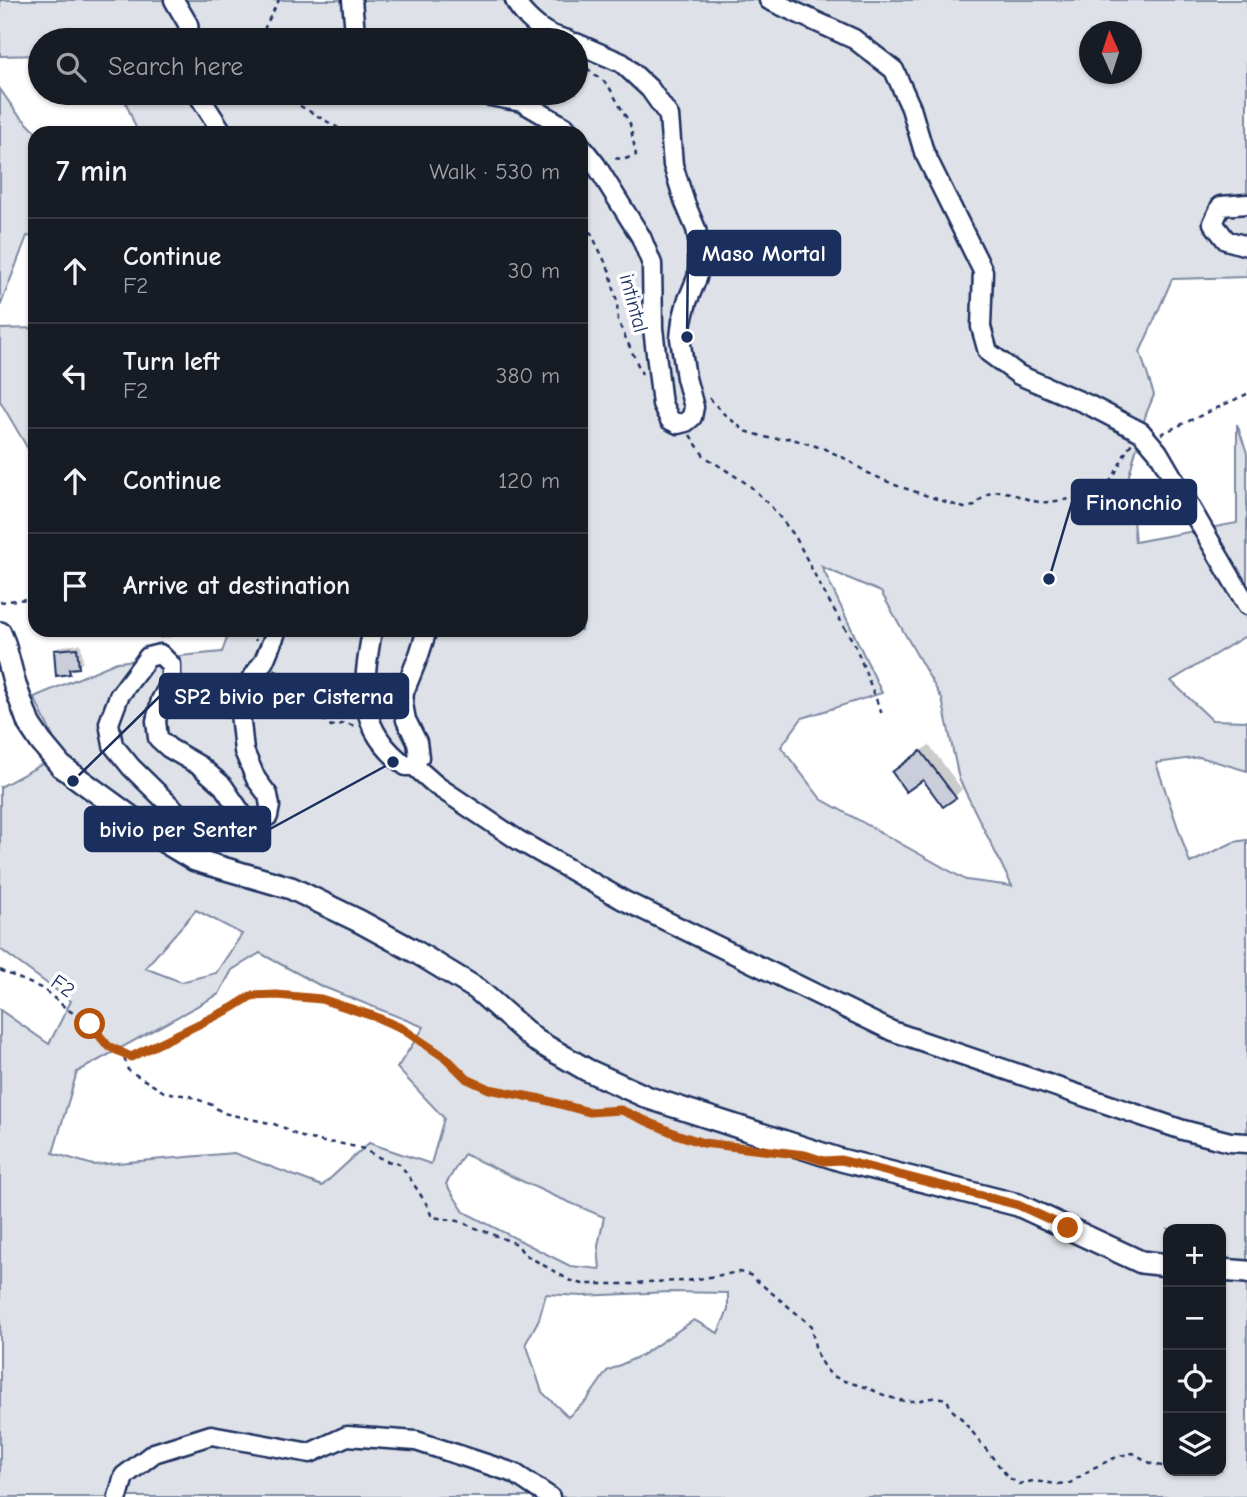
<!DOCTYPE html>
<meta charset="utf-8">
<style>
body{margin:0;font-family:"Comic Neue",sans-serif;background:#242831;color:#f1f3f6}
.controls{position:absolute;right:21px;bottom:21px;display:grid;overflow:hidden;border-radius:14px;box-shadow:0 2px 5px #0004}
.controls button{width:63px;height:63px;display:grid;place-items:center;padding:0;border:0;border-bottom:2px solid #363941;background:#171b24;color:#f1f3f6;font:35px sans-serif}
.compass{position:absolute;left:1079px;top:21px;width:63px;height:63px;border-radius:50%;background:#171b24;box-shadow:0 2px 5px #0004;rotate:357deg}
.stop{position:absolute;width:21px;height:21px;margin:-16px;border:5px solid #b45309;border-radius:50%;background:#fff}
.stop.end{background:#b45309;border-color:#fff;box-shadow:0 2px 7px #0008}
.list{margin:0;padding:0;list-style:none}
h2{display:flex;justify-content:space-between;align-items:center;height:91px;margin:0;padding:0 28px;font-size:30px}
h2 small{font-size:23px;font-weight:400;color:#9ea1a6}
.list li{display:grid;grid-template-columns:46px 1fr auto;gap:21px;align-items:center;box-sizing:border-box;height:105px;padding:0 28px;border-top:2px solid #363941}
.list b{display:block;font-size:26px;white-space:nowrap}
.list p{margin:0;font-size:23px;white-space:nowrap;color:#9ea1a6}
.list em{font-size:23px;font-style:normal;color:#9ea1a6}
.icon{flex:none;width:38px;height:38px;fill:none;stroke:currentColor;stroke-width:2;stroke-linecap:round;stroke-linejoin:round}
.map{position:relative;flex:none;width:1247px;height:1497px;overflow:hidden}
.search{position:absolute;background:#171b24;box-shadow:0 2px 5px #0004;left:28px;top:28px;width:560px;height:77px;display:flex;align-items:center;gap:18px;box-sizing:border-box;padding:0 24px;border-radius:38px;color:#9ea1a6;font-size:26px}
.panel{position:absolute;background:#171b24;box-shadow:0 2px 5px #0004;left:28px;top:126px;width:560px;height:511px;border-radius:21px}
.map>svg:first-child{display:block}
.green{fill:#dee1e7;stroke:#7c88a2;stroke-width:2;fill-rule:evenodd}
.shadow{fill:#0003}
.building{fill:#caceda;stroke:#1b2f5e;stroke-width:2}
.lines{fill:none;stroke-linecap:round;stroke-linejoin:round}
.minor-casing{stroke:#1b2f5e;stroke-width:23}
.major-casing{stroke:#1b2f5e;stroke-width:26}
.path{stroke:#1b2f5e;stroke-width:2.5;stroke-dasharray:5 5;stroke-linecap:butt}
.minor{stroke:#fff;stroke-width:18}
.major{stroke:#fff;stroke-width:21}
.route{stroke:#b45309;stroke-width:9}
.labels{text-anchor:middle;stroke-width:7;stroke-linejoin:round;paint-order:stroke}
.street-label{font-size:21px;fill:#1b2f5e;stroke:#fff}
.leader{fill:none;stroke:#1b2f5e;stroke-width:2.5}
.callout-dot{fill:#1b2f5e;stroke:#fff;stroke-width:2.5}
.callout{fill:#1b2f5e;stroke:#1b2f5e;stroke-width:2.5}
.callout-label{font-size:23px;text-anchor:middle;font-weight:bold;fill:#fff}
</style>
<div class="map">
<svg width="1247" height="1497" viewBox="0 0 1247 1497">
<rect width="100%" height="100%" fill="#fff"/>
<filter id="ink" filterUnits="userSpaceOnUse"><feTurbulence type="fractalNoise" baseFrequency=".0143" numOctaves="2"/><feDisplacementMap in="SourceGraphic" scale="14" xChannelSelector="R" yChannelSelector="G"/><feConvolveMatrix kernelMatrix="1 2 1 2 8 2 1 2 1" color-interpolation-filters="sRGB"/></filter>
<g filter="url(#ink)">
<!-- green -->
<path class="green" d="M0,0H1247V277L1172,279L1140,352L1154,395L1146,414L1129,475L1135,542L1237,523V424L1247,453V639L1244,637L1171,681L1212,720L1247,721V771L1200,757L1156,763L1190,863L1234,842L1247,840V1497H0V1010L49,1044L71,1001L0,949V787L61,754L34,697L117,662L222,652L230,630H581V133H138L122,93H576V40H40V55L0,56ZM1090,32H1132V74H1090ZM822,567L881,592L942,699L959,779L1012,886L966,880L821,799L781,747L802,718L882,693ZM196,910L242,934L216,973L181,982L145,968ZM260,953L321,986L424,1027L397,1068L444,1118L431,1164L369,1143L322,1186L234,1153L93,1165L53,1153L77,1072L219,994L232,970ZM464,1154L552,1195L604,1217L598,1246L600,1269L570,1266L464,1212L446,1184ZM1168,1229H1221V1471H1168ZM670,1292L728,1293V1310L718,1333L694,1320L642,1355L607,1371L587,1400L568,1417L542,1392L526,1343L539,1319L546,1294L582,1296Z
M0,89L16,112L37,133H35V237L27,236L0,307Z
M35,328V458L31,454L0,401V329Z"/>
<!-- shadow -->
<path class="shadow" d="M81,644L83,662L69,673L56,651L61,646Z
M929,745L962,789L955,797L923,777L894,772L901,765Z"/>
<!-- building -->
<path class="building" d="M160,630H188V632L161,637Z
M77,648L79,668L69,669L70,674L56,676L54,650Z
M921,751L956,798L943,807L923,780L906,792L892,772Z"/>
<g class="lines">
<defs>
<path id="minor" d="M174,0L188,24L190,40
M352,0L355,32L361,40
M515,0C519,11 536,26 546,32C553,36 561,38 568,40
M769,0L854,39L894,70L911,108L924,152L983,271L981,327L988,352L1019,375L1089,405L1141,432L1158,452L1247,605
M576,43L622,63L650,89L669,116L673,165L685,203L696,229L699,245L700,260L697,278L687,302L682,321L680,338L686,378L694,407L692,417L686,422L678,424L670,420L662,404L653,328L652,264L641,237L596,165L581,146
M197,93L223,133
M475,93L522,102L565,127L570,133
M1247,204L1221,206L1213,223L1226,240L1247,246
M372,630C363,687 354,727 406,766L413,765L419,757L417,742L406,720L403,704L404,692L419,655L427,630
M413,765L437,786L518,840L623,900L892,1031L1183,1130L1230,1142L1247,1143
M195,860L194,839L186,821L131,767L113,745L109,723L119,696L148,657L160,654L171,665V682L161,700L156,721L158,738L169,748L200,766L223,786L246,820L257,822L268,816L270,806L268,795L256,779L244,751L240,713L248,684L264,661L275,635L276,630
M118,1497L124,1476L154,1453L211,1435L310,1453L347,1436L416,1441L514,1473L550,1497"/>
<path id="major" d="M0,633L4,643L15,685L29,724L41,742L61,766L165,842L195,860L291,888L359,921L416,952L477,989L535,1040L587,1070L649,1098L841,1160L1018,1205L1141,1262L1168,1265
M1221,1270L1247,1272"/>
</defs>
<!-- minor casing -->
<use href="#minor" class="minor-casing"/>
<!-- major casing -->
<use href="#major" class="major-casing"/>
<!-- path -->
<path class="path" d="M266,40L265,27L279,0
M579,62L608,85L630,124L636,155L625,159L610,158
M285,93L290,100L347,133
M581,226L591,233L610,272L617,302L618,321L642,374
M709,398L724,414L745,431L772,439L789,438L825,449L844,458L868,473L895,485L964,508L975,506C996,478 1014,498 1039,502C1050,504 1094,495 1103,489C1116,479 1121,456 1132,443
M1161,434L1247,394
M690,435L704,456L749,485L769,504L795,536L823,591L855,645L883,717
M0,602L35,598
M251,630L256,641
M274,669L302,690L314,711L331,726L346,723L357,727
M0,970L43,989L67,1009L90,1024L108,1046L131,1057L232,1008L251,996L277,995L321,999L376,1017L401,1028L446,1058L467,1078L489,1089L541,1099L589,1112L621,1110L676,1134L703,1143L741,1147
M118,1051L123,1054L128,1070L164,1092L189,1096L212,1105L223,1113L274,1124L287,1129L298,1136L323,1142L338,1143L361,1148L386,1161L398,1163L406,1172L427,1205L432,1217L458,1221L517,1244L524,1254L569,1280L583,1284H633L644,1282L686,1281L739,1272L750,1275L812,1326C813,1342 817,1364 832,1375C842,1382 857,1384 868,1388C879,1393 898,1402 910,1401C926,1401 928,1395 947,1399L951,1409L962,1419L1008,1477L1019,1484L1033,1481L1057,1484L1070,1483L1093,1468L1119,1456L1133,1453L1152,1464L1168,1467"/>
<!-- minor -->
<use href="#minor" class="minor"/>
<!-- major -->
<use href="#major" class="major"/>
</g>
</g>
<g class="lines" filter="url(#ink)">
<!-- route -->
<path class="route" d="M90,1024L108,1046L131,1057L232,1008L251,996L277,995L321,999L376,1017L401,1028L446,1058L467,1079L489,1089L541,1099L589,1112L621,1110L676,1134L703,1143L805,1155L824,1161L841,1160L1018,1205L1068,1228"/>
</g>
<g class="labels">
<!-- street labels -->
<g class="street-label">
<text transform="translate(634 303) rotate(75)" y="7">intintal</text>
<text transform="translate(63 986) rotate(35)" y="7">F2</text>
</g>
</g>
<!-- callouts -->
<path class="leader" d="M687 337L688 253M1049 579L1072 502M73 781L160 696M393 762L270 829"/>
<g class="callout-dot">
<circle cx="687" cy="337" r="7"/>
<circle cx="1049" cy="579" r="7"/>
<circle cx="73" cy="781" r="7"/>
<circle cx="393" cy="762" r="7"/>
</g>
<g class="callout">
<rect x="688" y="231" width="152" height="44" rx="7"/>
<rect x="1072" y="480" width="124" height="44" rx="7"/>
<rect x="160" y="674" width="248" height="44" rx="7"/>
<rect x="85" y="807" width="185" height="44" rx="7"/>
</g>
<g class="callout-label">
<text x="764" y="261">Maso Mortal</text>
<text x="1134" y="510">Finonchio</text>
<text x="284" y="704">SP2 bivio per Cisterna</text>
<text x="178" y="837">bivio per Senter</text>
</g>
</svg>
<div class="controls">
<button>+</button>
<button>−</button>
<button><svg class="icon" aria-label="locate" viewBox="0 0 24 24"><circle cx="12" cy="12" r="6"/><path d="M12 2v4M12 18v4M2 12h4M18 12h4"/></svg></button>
<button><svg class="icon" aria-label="layers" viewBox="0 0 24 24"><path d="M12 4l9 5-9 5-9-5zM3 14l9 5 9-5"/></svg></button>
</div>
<svg class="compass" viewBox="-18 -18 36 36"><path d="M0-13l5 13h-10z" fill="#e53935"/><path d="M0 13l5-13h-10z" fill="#9ea1a6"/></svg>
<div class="stop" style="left:90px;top:1024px"></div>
<div class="stop end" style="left:1068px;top:1228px"></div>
<div class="search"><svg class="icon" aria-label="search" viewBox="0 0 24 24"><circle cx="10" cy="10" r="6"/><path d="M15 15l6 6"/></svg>Search here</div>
<section class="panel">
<h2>7 min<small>Walk · 530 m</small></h2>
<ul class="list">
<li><svg class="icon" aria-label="ahead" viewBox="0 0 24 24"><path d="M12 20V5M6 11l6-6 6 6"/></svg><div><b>Continue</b><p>F2</p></div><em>30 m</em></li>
<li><svg class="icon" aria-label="left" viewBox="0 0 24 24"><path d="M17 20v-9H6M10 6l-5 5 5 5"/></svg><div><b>Turn left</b><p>F2</p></div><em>380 m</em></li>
<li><svg class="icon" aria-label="ahead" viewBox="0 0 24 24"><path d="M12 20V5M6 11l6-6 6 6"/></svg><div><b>Continue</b></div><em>120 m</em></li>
<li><svg class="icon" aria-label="arrive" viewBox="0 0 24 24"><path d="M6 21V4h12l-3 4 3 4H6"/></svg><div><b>Arrive at destination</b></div></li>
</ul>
</section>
</div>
